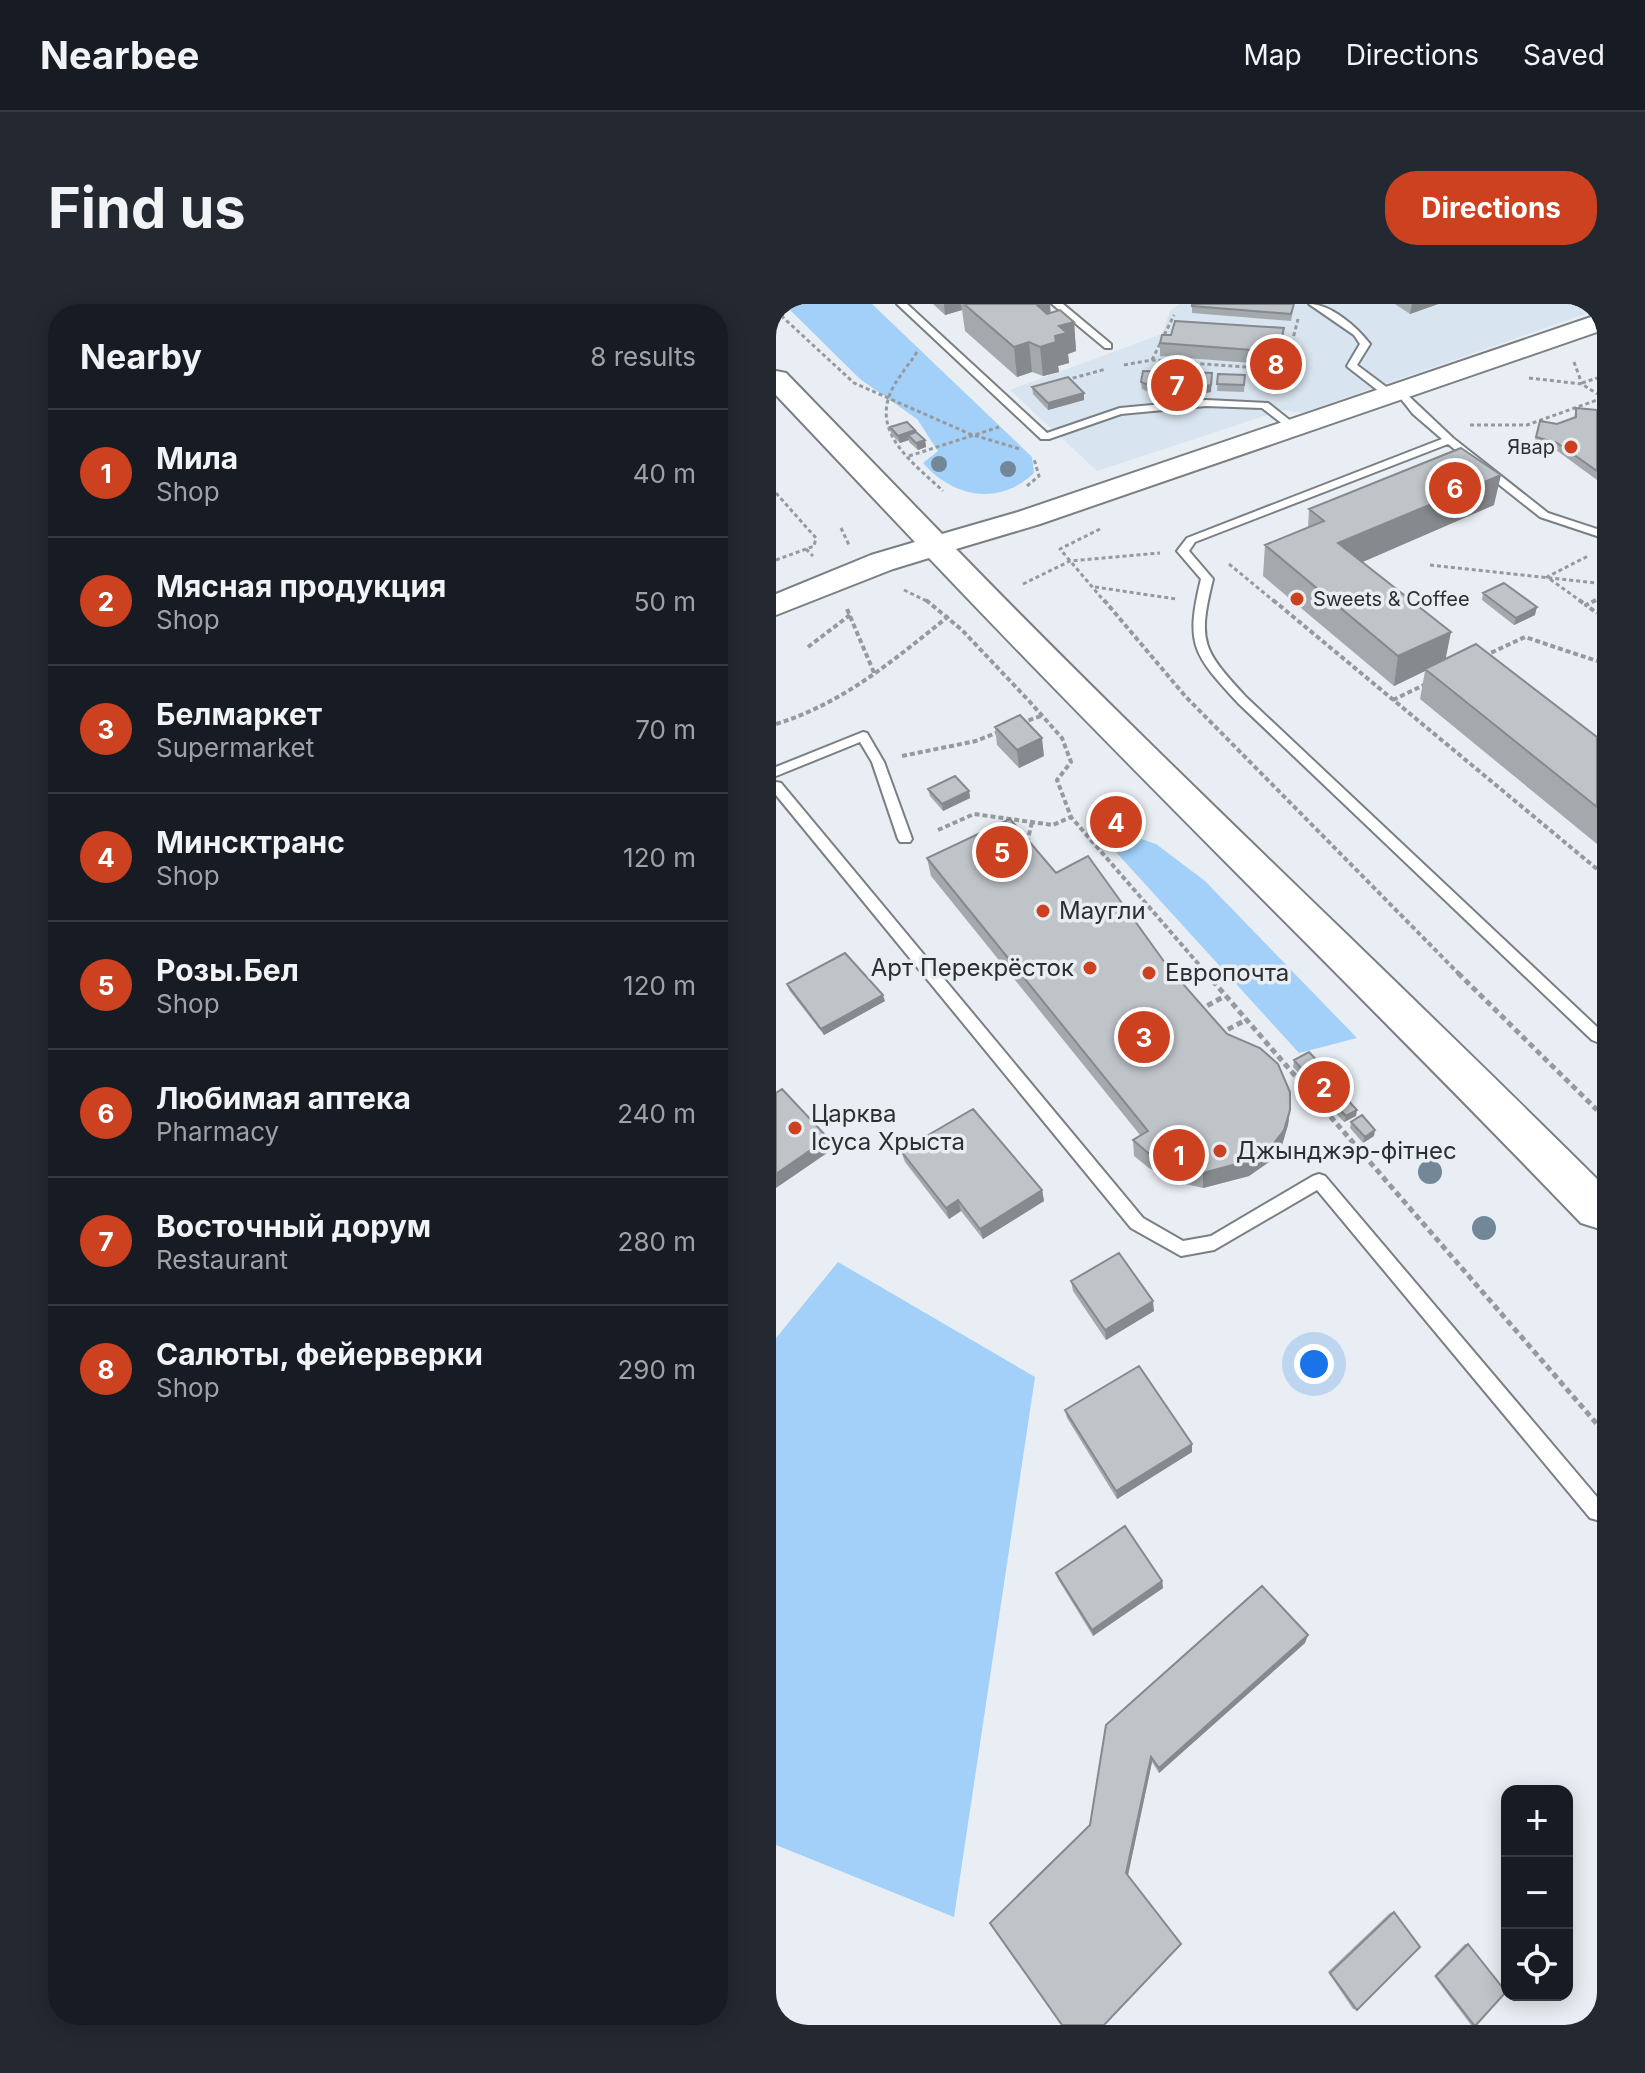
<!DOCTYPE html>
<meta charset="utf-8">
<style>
body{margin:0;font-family:Inter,sans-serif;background:#242831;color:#f1f3f6}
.controls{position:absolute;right:24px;bottom:24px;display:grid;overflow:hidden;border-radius:16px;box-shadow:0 4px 20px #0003}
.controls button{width:72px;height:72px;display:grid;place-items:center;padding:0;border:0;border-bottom:2px solid #363941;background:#171b24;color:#f1f3f6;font:40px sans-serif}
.you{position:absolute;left:538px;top:1060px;width:28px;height:28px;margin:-20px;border:6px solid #fff;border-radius:50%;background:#1a73e8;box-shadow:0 0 0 12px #1a73e833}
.badge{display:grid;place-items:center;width:52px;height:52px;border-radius:50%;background:#cc4220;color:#fff;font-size:26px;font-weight:700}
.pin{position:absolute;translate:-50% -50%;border:4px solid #fff;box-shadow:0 2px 8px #0006}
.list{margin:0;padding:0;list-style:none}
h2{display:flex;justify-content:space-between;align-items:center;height:104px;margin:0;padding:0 32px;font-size:34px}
h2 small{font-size:26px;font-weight:400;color:#9ea1a6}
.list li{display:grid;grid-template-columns:52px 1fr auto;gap:24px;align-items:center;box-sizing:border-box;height:128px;padding:0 32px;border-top:2px solid #363941}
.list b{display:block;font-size:30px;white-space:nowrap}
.list p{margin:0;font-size:26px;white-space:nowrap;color:#9ea1a6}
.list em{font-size:26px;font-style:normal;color:#9ea1a6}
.icon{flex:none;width:44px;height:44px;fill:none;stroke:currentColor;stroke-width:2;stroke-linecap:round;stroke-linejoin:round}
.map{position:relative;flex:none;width:821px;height:1721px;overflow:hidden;border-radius:32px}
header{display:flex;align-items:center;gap:48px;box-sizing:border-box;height:112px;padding:0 40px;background:#171b24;border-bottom:2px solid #363941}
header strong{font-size:38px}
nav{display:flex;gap:44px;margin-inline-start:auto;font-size:28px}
.intro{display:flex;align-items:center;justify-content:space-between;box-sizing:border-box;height:192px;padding:0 48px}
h1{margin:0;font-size:56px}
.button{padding:20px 36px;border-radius:32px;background:#cc4220;color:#fff;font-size:28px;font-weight:700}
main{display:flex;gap:48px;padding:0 48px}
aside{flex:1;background:#171b24;border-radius:32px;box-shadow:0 4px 20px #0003}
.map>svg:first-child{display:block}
.built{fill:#d8e4ef}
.green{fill:#a2d0f8}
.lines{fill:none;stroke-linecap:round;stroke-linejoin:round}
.service-casing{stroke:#7a7f84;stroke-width:4}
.secondary-casing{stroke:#7a7f84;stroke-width:4}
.path-far2{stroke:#969a9e;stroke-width:3;stroke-dasharray:4 3;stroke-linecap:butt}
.path-far1{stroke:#969a9e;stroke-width:4;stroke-dasharray:5 3;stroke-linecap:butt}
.path{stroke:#969a9e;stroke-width:5;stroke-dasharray:6 4;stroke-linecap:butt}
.service{fill:#fff;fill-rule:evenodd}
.secondary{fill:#fff;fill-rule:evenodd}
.tree{fill:#728898}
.wall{fill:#a4a9ad}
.shaded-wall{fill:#86898d}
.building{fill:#bfc4c9;stroke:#86898d;stroke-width:2}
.poi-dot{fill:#cc4220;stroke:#e8eef3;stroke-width:3}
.labels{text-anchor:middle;stroke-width:7;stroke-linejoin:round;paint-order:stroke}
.far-poi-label{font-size:20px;fill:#2d2f31;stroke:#e8eef3;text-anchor:end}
.poi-label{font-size:24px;fill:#2d2f31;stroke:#e8eef3;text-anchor:start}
</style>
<header>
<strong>Nearbee</strong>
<nav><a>Map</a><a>Directions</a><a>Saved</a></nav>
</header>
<div class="intro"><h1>Find us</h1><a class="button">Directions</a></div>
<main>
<aside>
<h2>Nearby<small>8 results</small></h2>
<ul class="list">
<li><span class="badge">1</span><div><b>Мила</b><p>Shop</p></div><em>40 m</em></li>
<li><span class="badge">2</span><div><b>Мясная продукция</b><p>Shop</p></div><em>50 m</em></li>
<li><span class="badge">3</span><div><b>Белмаркет</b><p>Supermarket</p></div><em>70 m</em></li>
<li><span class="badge">4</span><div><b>Минсктранс</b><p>Shop</p></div><em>120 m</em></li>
<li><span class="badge">5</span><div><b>Розы.Бел</b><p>Shop</p></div><em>120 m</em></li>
<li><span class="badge">6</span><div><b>Любимая аптека</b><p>Pharmacy</p></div><em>240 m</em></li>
<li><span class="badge">7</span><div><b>Восточный дорум</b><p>Restaurant</p></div><em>280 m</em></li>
<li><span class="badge">8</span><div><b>Салюты, фейерверки</b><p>Shop</p></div><em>290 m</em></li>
</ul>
</aside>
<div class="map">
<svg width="821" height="1721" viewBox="0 0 821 1721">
<rect width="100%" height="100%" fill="#e8eef3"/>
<!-- built -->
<path class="built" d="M403,0H820L821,6L526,109L507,106L321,167L234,86L386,30L394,7Z"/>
<!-- green -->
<path class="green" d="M8,0H96L256,153L258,169C223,202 178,194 147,159L162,147L141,115L84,75Z
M345,528L380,540L429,577L581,734L523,749L328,535Z
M62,958L259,1073L178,1613L0,1541V1034Z"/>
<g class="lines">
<defs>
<path id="service" d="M121,0H131L271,129L344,104L430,96L492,99L521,122L512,124L486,104L430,102L345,110L273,135H265Z
M276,0H287L335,40V44H329Z
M533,0C555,0 581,23 594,40L581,61L617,88V92H609L573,64L571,62L584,40L578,31Z
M623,83L677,134L772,209L821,225V232L764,213L672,140L419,238L413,247L437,275C421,339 427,346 470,393L821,723V738L816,736L462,399C417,350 409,341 425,275L401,247L411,234L666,135L637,110L618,86Z
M87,428L91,429L108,458L136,535L134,538H124L122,535L96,458L84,438L0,472V463Z
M0,478L5,479L367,914L407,937L435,932L537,872L543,870L549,872L821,1193V1216L814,1214L541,886L438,946L405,952L355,924L0,491Z"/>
<path id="secondary" d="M821,11V28L264,220L180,245C389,460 609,664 821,875V924L805,919C590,695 366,479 153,254L117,265L0,311V290L95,251L139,238L0,91V67L10,69L166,230L242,208Z"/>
</defs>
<!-- service casing -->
<use href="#service" class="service-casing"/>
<!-- secondary casing -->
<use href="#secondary" class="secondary-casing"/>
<!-- path-far2 -->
<path class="path-far2" d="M0,7L78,79L194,130L244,145
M141,48C132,62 120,75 114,90C97,132 141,162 167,187
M376,56L398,11
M798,58L806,80
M348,61L376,56L509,66L499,83
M509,66L522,15
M753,74L806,80L821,90
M290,76L330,65
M806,79L821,74
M694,121H751L821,96
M133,152L223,123
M251,182L263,172L258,155
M0,189L40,234L38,242L30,245L37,252
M65,224L73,241
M324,225L284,245L329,298
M0,256L30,245
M453,260L499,298
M654,261L821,279
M247,280L294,257L384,249
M319,283L400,295
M128,286L153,298
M806,298L771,273L812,252
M816,298L821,296"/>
<!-- path-far1 -->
<path class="path-far1" d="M150,296L186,326L254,398L286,434L295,458L281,476L295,513L432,671
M328,296L410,393L684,671
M497,296L821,565
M803,296L810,301
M820,296L810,301L821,309
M71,305L99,371
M32,343L74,311
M708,352L749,333L821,357
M617,396L652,379
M245,419L265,412
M0,420C68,399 119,355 174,311
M126,452L200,437L225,427
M162,526L198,510L277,521L295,513
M251,539L256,518"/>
<!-- path -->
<path class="path" d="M430,669L821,1120
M682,669L821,806
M423,703L425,705L449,692
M443,730L470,716"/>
<!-- service -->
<use href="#service" class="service"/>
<!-- secondary -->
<use href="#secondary" class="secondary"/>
</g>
<!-- trees -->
<g class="tree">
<circle cx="163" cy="160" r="8"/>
<circle cx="232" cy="165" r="8"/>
<circle cx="654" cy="868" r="12"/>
<circle cx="708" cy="924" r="12"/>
</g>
<!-- wall -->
<path class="wall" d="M157,0H274V8L298,18L300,47L292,50L293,59L282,62L283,68L267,72L256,68L241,73L189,27L186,6L169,11Z
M518,0L515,17L416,9V2Z
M619,0H662L634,10Z
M508,24L507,38L502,61L384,52V39L395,31Z
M442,70L469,71L468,88L441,87Z
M365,78L435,88L413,92L379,91L366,85Z
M256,83L308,89V96L272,106L257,90Z
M800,104L821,106V176L780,146L758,140L764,117L781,120L798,114Z
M114,123L139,126V128L149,136L150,143L142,146L133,138V136L124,139L115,130Z
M718,201L586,258L669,355L821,433V540L644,395L649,367L618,382L487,272L489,241L532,224L533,205Z
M707,289L759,311L738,321L706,296Z
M219,423L268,452L243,464L221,441Z
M152,485L193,487L194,494L167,507L154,492Z
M151,554L280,569L392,663L514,806L512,821L506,841L493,858L473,872L427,884L401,878L373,864L358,852L357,836L364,831L155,572Z
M11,680L109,697L48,731L13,686Z
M518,756L545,768L530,776L517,763Z
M535,774L563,779L562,785L547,794L534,780Z
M556,798L580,812L568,818L555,804Z
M575,818L598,832L587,839L574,824Z
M125,847L266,886L268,897L207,935L185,907L173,915L129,858Z
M295,977L378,1007L330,1036L297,987Z
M289,1106L416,1148L341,1195L291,1114Z
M280,1269L386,1277L387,1284L317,1332L282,1275Z
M529,1339L383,1469L376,1458L352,1571L330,1421Z
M618,1608L581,1706L577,1705L552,1668L614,1609Z
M689,1640H692L700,1721H695L658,1672Z"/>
<!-- shaded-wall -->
<path class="shaded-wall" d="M168,0H185L186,6L169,11Z
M260,0H274L276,26Z
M636,0H662L634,10Z
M298,18L300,47L292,50L293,59L282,62L283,68L267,72L264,43L279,32L283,22Z
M508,24L507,38L502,61V48Z
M253,38L256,68L241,73L238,43Z
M436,69L435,88L413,92V85Z
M308,89V96L272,106V99Z
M139,126L140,134L132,131L133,136L124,139L122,132Z
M149,136L150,143L142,146L140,139Z
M725,171L718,201L559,270L562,239Z
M761,303L759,311L738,321L740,314Z
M675,328L669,358L649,365V367L618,382L622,352Z
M266,434L268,452L243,464L241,446Z
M193,487L194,494L167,507L166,500Z
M107,691L109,697L48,731L45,725Z
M546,762L545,768L530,776V770Z
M563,779L562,785L547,794L548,788Z
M514,806L512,821L506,841L493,858L473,872L427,884V869Z
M581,806L580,812L568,818L570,812Z
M599,826L598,832L587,839L589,833Z
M52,834L57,845L0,884V870Z
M266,886L268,897L207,935L204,925Z
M182,896L185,907L173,915L170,904Z
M377,997L378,1007L330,1036L329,1026Z
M416,1140V1148L341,1195L340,1187Z
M386,1277L387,1284L317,1332L316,1326Z
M532,1331L529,1339L383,1469V1464Z
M375,1453L376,1458L352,1571L350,1569Z"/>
<!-- building -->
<path class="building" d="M188,0H261H260L271,10L284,6L298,18L283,22L291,29L279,32L280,38L264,43L253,38L238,43Z
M416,0H518L515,10L416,2Z
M399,17L508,24L502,48L384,39L386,31H395Z
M367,67L436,69L435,81L413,85L379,84L365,78Z
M442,70L469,71L468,81L441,80Z
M292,73L308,89L272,99L256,83Z
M800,104L821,106V167L781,139L760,133L764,117L781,120L800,113Z
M131,118L139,126L122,132L114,123Z
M140,128L149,136L140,139L132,131Z
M685,144L725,171L562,239L675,328L622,352L489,241L548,217L533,205Z
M728,279L761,303L740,314L707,289Z
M700,340L821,433V503L649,365Z
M244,411L266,434L241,446L219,423Z
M179,472L193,487L166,500L152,485Z
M234,515L280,569L312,552L392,663L451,730L484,744L502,760L514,788V806L508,826L495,843L475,856L427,869L400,863L372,849L357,836L372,827L151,554Z
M69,649L107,691L45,725L11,680Z
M533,748L546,762L530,770L518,756Z
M550,765L563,779L548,788L535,774Z
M6,785L52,834L0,870V789Z
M567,791L581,806L570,812L556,798Z
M197,805L266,886L204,925L182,896L170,904L125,847Z
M586,811L599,826L589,833L575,818Z
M343,949L377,997L329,1026L295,977Z
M363,1062L416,1140L340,1187L289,1106Z
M349,1222L386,1277L316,1326L280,1269Z
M486,1282L532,1331L383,1464L375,1453L350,1569L405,1640L328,1721H286L214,1619L314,1521L330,1421Z
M618,1608L644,1643L581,1706L554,1669Z
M692,1640L730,1688L700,1721H698L660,1672Z"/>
<!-- markers -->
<g class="poi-dot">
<circle cx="795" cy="143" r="8"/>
<circle cx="521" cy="295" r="8"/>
<circle cx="267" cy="607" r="8"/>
<circle cx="314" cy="664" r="8"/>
<circle cx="373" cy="669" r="8"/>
<circle cx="19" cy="824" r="8"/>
<circle cx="444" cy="847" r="8"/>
</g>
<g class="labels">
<!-- far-poi labels -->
<g class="far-poi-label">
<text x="779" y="150">Явар</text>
<text x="537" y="302" text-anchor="start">Sweets &amp; Coffee</text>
</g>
<!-- poi labels -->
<g class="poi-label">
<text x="283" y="615">Маугли</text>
<text x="298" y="672" text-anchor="end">Арт Перекрёсток</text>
<text x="389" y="677">Европочта</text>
<text x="35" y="818">Царква<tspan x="35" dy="28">Ісуса Хрыста</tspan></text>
<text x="460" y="855">Джынджэр-фітнес</text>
</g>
</g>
</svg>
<div class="controls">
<button>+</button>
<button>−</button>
<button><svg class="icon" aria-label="locate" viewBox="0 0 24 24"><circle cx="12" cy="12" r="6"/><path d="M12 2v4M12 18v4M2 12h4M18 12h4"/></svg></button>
</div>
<div class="you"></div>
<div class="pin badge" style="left:403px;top:851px">1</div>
<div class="pin badge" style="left:548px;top:783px">2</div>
<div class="pin badge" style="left:368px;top:733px">3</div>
<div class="pin badge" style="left:340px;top:518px">4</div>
<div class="pin badge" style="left:226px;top:548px">5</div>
<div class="pin badge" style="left:679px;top:184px">6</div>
<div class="pin badge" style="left:401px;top:81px">7</div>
<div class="pin badge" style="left:500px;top:60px">8</div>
</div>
</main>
